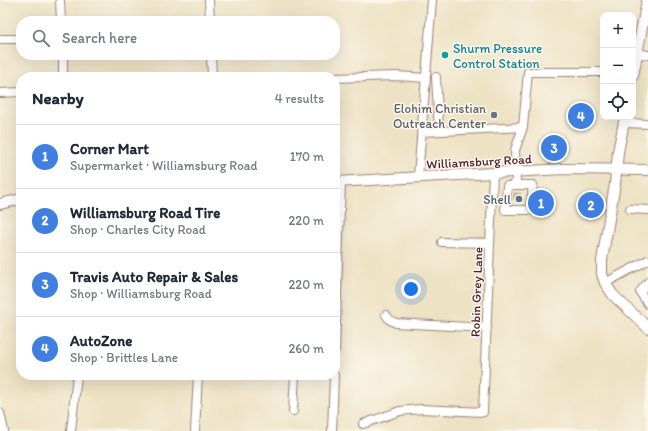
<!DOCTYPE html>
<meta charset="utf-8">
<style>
body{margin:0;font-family:Itim,sans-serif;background:#f6f6f7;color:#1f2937}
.controls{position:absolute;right:12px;top:12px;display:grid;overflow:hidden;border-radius:8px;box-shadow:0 4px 16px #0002}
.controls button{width:36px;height:36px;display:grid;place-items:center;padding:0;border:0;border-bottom:1px solid #e0e1e3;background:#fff;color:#1f2937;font:20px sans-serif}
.you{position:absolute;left:411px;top:289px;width:14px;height:14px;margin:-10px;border:3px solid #fff;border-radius:50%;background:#1a73e8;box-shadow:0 0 0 6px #1a73e833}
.badge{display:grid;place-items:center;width:26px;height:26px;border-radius:50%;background:#b5179e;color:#fff;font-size:13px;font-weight:700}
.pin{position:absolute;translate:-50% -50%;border:2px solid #fff;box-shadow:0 1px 4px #0006}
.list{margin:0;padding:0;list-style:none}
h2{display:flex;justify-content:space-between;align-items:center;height:52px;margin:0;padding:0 16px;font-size:17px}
h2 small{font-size:13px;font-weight:400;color:#747a83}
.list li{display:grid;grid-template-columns:26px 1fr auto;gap:12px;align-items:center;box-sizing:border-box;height:64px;padding:0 16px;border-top:1px solid #e0e1e3}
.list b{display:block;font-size:15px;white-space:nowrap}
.list p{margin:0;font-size:13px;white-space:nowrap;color:#747a83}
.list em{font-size:13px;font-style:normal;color:#747a83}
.icon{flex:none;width:22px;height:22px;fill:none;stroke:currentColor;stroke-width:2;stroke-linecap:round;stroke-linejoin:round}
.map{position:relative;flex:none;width:648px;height:431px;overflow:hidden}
.search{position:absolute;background:#fff;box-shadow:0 4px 16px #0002;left:16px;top:16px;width:324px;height:44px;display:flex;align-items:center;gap:10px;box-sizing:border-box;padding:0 14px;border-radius:16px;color:#747a83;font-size:15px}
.panel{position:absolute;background:#fff;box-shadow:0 4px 16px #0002;left:16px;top:72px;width:324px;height:308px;border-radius:16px}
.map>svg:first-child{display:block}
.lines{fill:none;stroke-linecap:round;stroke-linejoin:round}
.minor-tunnel{stroke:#ccbba5;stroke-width:8;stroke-dasharray:8 4;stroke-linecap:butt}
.minor-casing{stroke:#9c8077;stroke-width:10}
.major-casing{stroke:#9c8077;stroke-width:12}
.minor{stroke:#fff;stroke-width:8}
.major{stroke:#fff;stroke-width:10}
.culture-dot{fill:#0f9aa8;stroke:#fbf7ec;stroke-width:1.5}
.worship-dot{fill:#6b7280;stroke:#fbf7ec;stroke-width:1.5}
.service-dot{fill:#5c6f8a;stroke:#fbf7ec;stroke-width:1.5}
.labels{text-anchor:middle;stroke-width:3;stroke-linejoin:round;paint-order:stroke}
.culture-label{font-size:13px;fill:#0d838f;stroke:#fbf7ec;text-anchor:start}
.worship-label{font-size:13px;fill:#5b616d;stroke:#fbf7ec;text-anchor:end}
.street-label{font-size:13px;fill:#4a1f2b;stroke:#fbf7ec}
.service-label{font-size:13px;fill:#4e5e75;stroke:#fbf7ec;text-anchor:end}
</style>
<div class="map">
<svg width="648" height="431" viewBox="0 0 648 431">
<rect width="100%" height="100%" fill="#fbf7ec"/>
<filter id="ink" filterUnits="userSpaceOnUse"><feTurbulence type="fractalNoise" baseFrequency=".025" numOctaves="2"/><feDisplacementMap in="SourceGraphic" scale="8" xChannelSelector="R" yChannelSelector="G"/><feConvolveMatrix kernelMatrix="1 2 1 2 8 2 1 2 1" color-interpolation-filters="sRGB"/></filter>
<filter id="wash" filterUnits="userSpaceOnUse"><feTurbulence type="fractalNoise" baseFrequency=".012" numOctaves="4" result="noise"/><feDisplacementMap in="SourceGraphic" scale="16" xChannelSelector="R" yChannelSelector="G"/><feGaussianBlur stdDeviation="0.9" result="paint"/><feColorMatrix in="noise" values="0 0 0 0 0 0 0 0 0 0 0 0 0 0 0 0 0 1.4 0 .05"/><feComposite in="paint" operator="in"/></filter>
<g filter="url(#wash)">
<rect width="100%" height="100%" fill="#ede2c3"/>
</g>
<g filter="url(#ink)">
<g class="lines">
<!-- minor-tunnel -->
<path class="minor-tunnel" d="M513,196L524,197"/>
<defs>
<path id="minor" d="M60,0L61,21
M209,0L210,21
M0,39H21
M637,53L648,55
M63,55V77
M211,55L212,77
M436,77L439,131
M335,78L396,76L426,78
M0,93L21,92
M624,123L648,124
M421,132L523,127L528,72H603
M418,177L432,0
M516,185H533L530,210H505L507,186L516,185L515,150L523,127
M630,209L648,210
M442,242L490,243
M648,282L640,292L648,304
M605,283L648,260
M386,315L390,320L396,323L487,328
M335,350L341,181
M293,411L295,375
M0,413L4,431
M363,424L400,411L421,409L483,412L493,173
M71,431L77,375
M195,431L198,375
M332,431L334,375"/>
<path id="major" d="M633,76L647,0
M625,117L618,152L615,184L602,260V274L605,283L613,295L648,328
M335,182L563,169L648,170
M0,204L21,199"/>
</defs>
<!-- minor casing -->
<use href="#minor" class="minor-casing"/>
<!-- major casing -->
<use href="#major" class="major-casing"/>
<!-- minor -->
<use href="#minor" class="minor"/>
<!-- major -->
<use href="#major" class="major"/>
</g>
</g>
<!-- markers -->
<circle class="culture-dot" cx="445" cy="55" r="4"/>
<circle class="worship-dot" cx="494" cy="115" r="4"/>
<circle class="service-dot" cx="519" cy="199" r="4"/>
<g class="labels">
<!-- culture labels -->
<g class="culture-label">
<text x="453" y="53">Shurm Pressure<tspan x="453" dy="15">Control Station</tspan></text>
</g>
<!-- worship labels -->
<g class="worship-label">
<text x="486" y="113">Elohim Christian<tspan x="486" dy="15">Outreach Center</tspan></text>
</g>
<!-- street labels -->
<g class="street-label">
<text transform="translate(479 161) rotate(-3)" y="5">Williamsburg Road</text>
<text transform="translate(476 292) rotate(-88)" y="5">Robin Grey Lane</text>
</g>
<!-- service labels -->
<g class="service-label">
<text x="511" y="204">Shell</text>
</g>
</g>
</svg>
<div class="controls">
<button>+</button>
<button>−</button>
<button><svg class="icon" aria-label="locate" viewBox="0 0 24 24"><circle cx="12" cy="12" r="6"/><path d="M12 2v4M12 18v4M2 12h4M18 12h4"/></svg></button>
</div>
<div class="you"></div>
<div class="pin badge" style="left:541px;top:203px;background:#3f7fe0">1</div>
<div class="pin badge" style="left:591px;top:205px;background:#3f7fe0">2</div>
<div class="pin badge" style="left:554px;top:148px;background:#3f7fe0">3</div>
<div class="pin badge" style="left:581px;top:116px;background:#3f7fe0">4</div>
<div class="search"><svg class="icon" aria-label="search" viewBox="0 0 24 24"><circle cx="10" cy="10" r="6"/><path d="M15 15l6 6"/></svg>Search here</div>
<section class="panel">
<h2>Nearby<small>4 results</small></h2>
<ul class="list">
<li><span class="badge" style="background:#3f7fe0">1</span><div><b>Corner Mart</b><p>Supermarket · Williamsburg Road</p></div><em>170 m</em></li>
<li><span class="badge" style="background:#3f7fe0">2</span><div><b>Williamsburg Road Tire</b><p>Shop · Charles City Road</p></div><em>220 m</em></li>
<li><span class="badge" style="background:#3f7fe0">3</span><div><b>Travis Auto Repair &amp; Sales</b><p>Shop · Williamsburg Road</p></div><em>220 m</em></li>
<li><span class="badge" style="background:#3f7fe0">4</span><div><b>AutoZone</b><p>Shop · Brittles Lane</p></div><em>260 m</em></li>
</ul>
</section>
</div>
